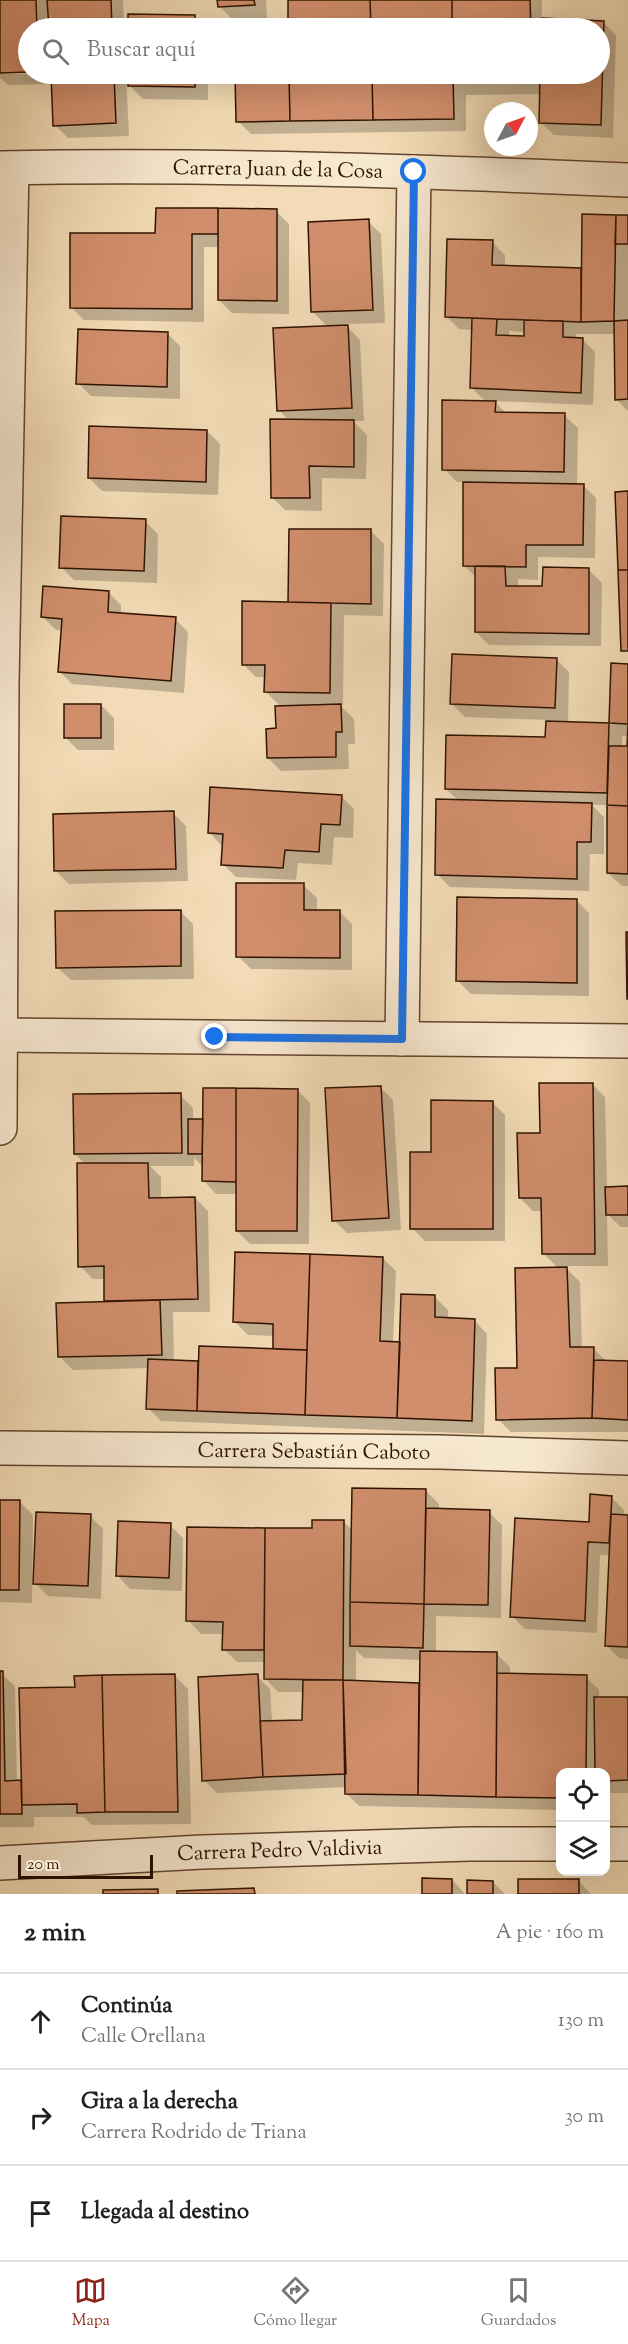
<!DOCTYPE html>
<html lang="es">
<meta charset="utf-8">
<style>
body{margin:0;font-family:"Sorts Mill Goudy",serif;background:#f2f2f2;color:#202124}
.controls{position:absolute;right:18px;bottom:18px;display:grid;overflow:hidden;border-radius:12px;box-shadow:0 6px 24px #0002}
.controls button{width:54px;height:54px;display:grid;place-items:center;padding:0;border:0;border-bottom:2px solid #e0e0e0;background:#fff;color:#202124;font:30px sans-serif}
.compass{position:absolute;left:484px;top:102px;width:54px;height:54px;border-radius:50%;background:#fff;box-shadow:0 6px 24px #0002;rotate:49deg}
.scale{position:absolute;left:18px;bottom:15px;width:135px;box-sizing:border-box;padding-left:6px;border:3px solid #2f1300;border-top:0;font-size:16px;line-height:21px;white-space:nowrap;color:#2f1300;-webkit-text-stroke:4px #f7e8d0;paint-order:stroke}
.stop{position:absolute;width:18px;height:18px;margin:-14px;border:4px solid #1a73e8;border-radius:50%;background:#fff}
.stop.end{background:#1a73e8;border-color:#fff;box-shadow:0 2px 6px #0008}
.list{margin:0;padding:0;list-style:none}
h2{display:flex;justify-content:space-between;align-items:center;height:78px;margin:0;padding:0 24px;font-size:26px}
h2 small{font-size:20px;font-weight:400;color:#757577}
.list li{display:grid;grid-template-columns:39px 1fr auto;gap:18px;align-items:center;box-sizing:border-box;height:96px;padding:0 24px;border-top:2px solid #e0e0e0}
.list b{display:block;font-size:22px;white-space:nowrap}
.list p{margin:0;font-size:20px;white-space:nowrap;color:#757577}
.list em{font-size:20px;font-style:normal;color:#757577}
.icon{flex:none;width:33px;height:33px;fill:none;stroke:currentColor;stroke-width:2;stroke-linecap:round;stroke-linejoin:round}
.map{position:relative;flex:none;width:628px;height:1894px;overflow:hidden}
.search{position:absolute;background:#fff;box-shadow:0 6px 24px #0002;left:18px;right:18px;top:18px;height:66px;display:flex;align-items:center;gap:15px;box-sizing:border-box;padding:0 21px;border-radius:33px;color:#757577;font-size:22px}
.sheet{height:366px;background:#fff}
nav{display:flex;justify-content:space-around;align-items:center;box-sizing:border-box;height:84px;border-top:2px solid #e0e0e0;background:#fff;font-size:16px;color:#757577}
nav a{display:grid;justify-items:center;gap:3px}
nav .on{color:#8f2418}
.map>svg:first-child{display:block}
.shadow{fill:#0003;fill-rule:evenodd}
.building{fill:#d18e6c;stroke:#2f1300;stroke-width:1.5}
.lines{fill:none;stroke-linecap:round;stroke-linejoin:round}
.minor-casing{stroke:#60452e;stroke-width:36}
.minor{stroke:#f7e8d0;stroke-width:33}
.route{stroke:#1a73e8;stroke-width:8}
.labels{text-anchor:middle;stroke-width:5;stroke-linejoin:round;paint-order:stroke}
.street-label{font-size:21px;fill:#2f1300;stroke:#f7e8d0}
</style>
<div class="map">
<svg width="628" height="1894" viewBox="0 0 628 1894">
<rect width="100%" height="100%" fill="#f2dbb6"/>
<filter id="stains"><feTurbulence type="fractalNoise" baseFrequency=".00333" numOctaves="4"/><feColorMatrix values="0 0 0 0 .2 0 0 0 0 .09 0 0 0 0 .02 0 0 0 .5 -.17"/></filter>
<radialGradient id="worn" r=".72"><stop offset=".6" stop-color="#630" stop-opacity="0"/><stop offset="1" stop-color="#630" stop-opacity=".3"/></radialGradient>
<!-- shadow -->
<path class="shadow" d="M0,0H123L124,28H28V70L5,71V74H126L129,136L68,138L55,125L53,84L8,85L0,78Z
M219,0H266L267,18L232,19L219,6Z
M289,0H542V20L603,22L616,35L613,138L554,135L540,122L541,94L466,95V131L251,134L238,121L237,74H600V28H290Z
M130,16H194L207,28H130Z
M130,74H208V100L143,99L130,86Z
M276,211L289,224V314L232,313L219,300V247H204V322L84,320L71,307L157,235Z
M628,216V411L616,399L615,334H576V339H582L595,352L593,405L494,401L506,413L564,415L578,428L577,485H583L596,498L595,558L538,557V580L518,579V588H544L589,570L602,583L601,646L489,645L476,632L477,578L464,566L465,482H457L444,469L486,402L472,388L473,330L459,329L446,316L492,242L505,255V267L583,270ZM509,331L525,332V337H509Z
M368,221L381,234L385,323L345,324L360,340L364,421H353L367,435L366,479L322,478V511L285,510L272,497L289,421L279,410L328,327L313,312Z
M167,333L180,346V399L91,396L78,383Z
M207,431L220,444L218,495L102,491L89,478Z
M145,521L158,534L157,583L74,580L61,567Z
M291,530L371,531L384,544L383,616L344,615L343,705H340L354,719L355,744H348L349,769L281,771L268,758L278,730L281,707L266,692V677H256L243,664L290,604Z
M108,592L121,605V614L175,619L188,632L184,693L72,684L59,671L62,630H56L43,617Z
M556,659L569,672L568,724L611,725L613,665L628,666V736H622V748H628V886H622L608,873L609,805H592L604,817V854H590L589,891L450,887L437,874L459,801L446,789L547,738L548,720L465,717L452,704Z
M101,705L114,718V750H78L65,737Z
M341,796L354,809L353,838L334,837L332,865L298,863L296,880L236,877L223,864L222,846L209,832Z
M173,813L186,826L188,881L69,884L55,870Z
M303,885L317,898V911H339L352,924V970L251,969L238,956Z
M576,900L589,913V996L471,994L458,981Z
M180,911L193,924L194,979L71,980L57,967Z
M592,1084L605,1097L607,1189L628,1188V1227H621L607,1214L608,1266H564L580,1282L582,1349H594L607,1362L628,1363V1432H511L498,1419L559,1269L543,1253V1211H533L520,1198L542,1135Z
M380,1087L393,1100L401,1230L347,1233L334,1220Z
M297,1090L310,1103L309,1244H250L237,1231V1194H216L203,1180L202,1166L194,1158V1166H150L161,1177V1199L195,1198L208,1211L210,1312H173L174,1362L200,1363L274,1351L275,1336L248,1335L235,1322L237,1253L383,1258L396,1271L393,1343H401L435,1297L448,1310V1319L474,1320L487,1334L484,1434L161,1421L148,1408L149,1368L73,1370L60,1357L106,1303L105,1279H93L80,1266L86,1165L75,1154L180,1095L193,1108V1121H204Z
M492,1102L505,1115V1241H425L412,1228L432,1154Z
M426,1491L439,1504V1510L489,1512L502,1525L501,1618L436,1616V1652L497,1654L510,1667V1675L586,1677L599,1690V1699L628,1700V1793H610L606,1789V1772H560V1810L359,1806L346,1793V1787L217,1793L204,1780L257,1676L270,1689L272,1722L303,1721L304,1692H278L265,1678V1662H237L224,1649V1634H201L188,1620V1529H314L343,1521L353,1531ZM356,1650L364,1658L421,1660V1684L356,1682Z
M611,1497L624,1510V1516L628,1517V1659L619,1658L606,1645L610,1555H600L597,1633L525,1629L512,1616Z
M0,1502H20L33,1515L32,1603L0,1602Z
M90,1516L103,1529L101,1599L48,1596L35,1583Z
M170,1525L183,1538L182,1591L130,1589L117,1575Z
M0,1673L15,1686L17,1782H23L76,1688L175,1676L188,1689L191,1824L92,1825L83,1817H34V1827H0Z
M452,1880L465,1894H423Z
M578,1880L591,1894H519Z
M493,1882L505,1894H468Z"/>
<!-- building -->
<path class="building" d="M0,0H36L37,28H28V72L0,73Z
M47,0H111L112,28H49Z
M217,0H254L255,5L218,7Z
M288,0H370L371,28H288Z
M370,0H452V28H371Z
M452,0H530L531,28H452Z
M128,14L195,15V28H128Z
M542,18L604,21L601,125L539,123L540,74H600V28H542Z
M51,74H114L116,123L53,126Z
M128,74H195V87L128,86Z
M235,74H289L290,121L236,122Z
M289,74H372L373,120L290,121Z
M372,74H453L454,119L373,120Z
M453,74H532V81L454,82Z
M156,208H218V234H192V309L70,308V233H155Z
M218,208L277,209V301L218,300Z
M582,214L616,215L614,321L581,322Z
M616,215H628V244H615Z
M369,219L373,310L311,312L308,222Z
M447,239L493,240L492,265L581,268V322L445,317Z
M472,318L497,319L496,335L524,336V320L563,321V337L583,338L581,393L470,388Z
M628,320V399L615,400L614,321Z
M348,325L352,408L277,411L273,328Z
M78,329L168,332L167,387L76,384Z
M442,400L496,401L495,412L565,413L564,472L442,470Z
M270,419L354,420V467L309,466L310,498H271Z
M89,426L207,430L206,482L88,478Z
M463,482L584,484L583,545H526V567L463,566Z
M628,491V570H618L615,492Z
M61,516L146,519L144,571L59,568Z
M289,529H371V604L288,602Z
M475,566H505L506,586H542L543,567L589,568V634L475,632Z
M618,570H628V651H621Z
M43,586L109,591L108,612L176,617L171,681L58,672L62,619L41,617Z
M242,601L331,603L330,693L264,692L265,665H242Z
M452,654L557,658L555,708L450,704Z
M611,663L628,664V724L609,723Z
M64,704H101V738H64Z
M341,704L342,732H336V757L267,758L266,729L276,728L275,706Z
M546,721L609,723L607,793L445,789L446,735L545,737Z
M628,724V806L607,805L609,746H627Z
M210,787L342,795L340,825L321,824L319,852L285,850L283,868L221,865L223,834L208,833Z
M436,799L592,803L591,842H577V879L435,875Z
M607,805L628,806V874L607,873Z
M174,811L176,869L54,871L53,814Z
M236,883H304V910H340V958L236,957Z
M457,897L577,899V983L456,981Z
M181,910V966L56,968L55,911Z
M626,932H628V999H627Z
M539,1083H593L595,1254H542L541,1198H519L517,1133H540Z
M381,1086L389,1218L332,1221L325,1088Z
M203,1088H236V1182L202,1181Z
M236,1088L298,1089L297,1231H236Z
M181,1093L182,1153L74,1154L73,1094Z
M431,1100L493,1101V1229H410V1152H431Z
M188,1119H203L202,1154H188Z
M77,1163H148L149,1198L195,1197L198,1299L104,1301V1266L78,1267Z
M628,1186V1215H606L605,1187Z
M235,1252L310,1254L307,1350L273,1349V1324L233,1322Z
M310,1254L383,1257L380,1341L400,1342L397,1418L305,1415Z
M567,1267L570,1347H594L592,1418L496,1420L495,1368H517L515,1268Z
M401,1294L435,1295V1317L475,1319L472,1421L397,1418Z
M160,1300L162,1355L58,1357L56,1303Z
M199,1346L307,1350L305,1415L197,1411Z
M148,1359L198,1361L197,1411L146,1409Z
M594,1360L628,1361V1420L592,1418Z
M352,1488L426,1489L424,1604L350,1602Z
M590,1494L612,1496L609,1543L588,1542L585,1621L510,1617L515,1518L589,1522Z
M0,1500H20L19,1590H0Z
M426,1508L490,1510L488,1605L424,1604Z
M36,1512L91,1514L88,1586L33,1584Z
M611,1514L628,1515V1647L605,1646Z
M312,1520H344L343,1680L264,1679L265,1528H312Z
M118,1521L171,1523L169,1578L116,1576Z
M187,1527L265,1528L264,1650H222L223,1622L186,1621Z
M350,1602L424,1604L423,1648L350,1646Z
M420,1651L497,1652L496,1797L418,1795Z
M0,1671H3L5,1781L21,1780L22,1814H0Z
M497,1673L587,1675L586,1772H560V1798L496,1797Z
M175,1674L178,1812H105L102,1675Z
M258,1674L263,1777L202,1781L198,1677Z
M102,1675L105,1812L77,1813V1804L22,1805L19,1688L75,1687L74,1676Z
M303,1680H343L346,1774L263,1777L260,1721L302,1720Z
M343,1680L419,1683L418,1795L345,1794Z
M594,1697H628V1780L606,1781V1772H595Z
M422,1878L452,1879V1894H422Z
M518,1879H579V1894H518Z
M467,1880L493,1881V1894H467Z
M254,1888L255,1894H177V1891Z
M158,1889V1894H103V1890Z"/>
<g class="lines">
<defs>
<g id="minor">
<path id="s1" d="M0,168C209,164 419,171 628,180"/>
<path d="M0,1035L628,1041"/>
<path d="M402,1039L414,172"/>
<path d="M0,1128L2,684L12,168"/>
<path id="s2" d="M0,1448L440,1452L628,1458"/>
<path d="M606,1844H628"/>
<path id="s3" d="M0,1863L202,1852L470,1844H560"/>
</g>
</defs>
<!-- minor casing -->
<use href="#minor" class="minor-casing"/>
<!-- minor -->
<use href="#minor" class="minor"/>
</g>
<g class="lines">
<!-- route -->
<path class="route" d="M215,1037L402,1039L414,172"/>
</g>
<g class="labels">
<!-- street labels -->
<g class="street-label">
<text dy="7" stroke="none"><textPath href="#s1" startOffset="278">Carrera Juan de la Cosa</textPath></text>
<text dy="7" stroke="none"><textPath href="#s2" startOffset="314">Carrera Sebastián Caboto</textPath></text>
<text dy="7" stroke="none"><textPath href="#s3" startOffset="280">Carrera Pedro Valdivia</textPath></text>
</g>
</g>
<rect width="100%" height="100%" filter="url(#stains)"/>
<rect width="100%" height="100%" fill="url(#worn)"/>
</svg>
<div class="controls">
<button><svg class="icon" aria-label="locate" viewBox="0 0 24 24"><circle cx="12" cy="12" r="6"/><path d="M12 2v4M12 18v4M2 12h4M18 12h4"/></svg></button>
<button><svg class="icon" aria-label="layers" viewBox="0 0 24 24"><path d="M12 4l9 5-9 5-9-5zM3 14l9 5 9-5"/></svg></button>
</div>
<svg class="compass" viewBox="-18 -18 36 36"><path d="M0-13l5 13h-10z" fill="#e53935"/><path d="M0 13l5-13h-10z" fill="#757577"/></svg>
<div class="scale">20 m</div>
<div class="stop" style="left:414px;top:172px"></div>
<div class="stop end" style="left:215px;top:1037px"></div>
<div class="search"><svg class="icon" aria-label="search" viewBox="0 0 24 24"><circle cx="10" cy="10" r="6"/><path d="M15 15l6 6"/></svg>Buscar aquí</div>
</div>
<section class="sheet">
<h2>2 min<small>A pie · 160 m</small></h2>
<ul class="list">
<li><svg class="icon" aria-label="ahead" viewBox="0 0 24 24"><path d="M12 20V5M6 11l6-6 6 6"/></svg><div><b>Continúa</b><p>Calle Orellana</p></div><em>130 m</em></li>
<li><svg class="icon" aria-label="right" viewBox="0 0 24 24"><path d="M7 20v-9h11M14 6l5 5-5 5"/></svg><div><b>Gira a la derecha</b><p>Carrera Rodrido de Triana</p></div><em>30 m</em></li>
<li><svg class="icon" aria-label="arrive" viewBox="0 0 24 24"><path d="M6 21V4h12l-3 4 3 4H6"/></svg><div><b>Llegada al destino</b></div></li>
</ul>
</section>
<nav>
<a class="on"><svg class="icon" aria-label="map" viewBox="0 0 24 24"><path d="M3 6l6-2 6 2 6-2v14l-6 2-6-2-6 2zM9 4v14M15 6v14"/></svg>Mapa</a>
<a><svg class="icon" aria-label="directions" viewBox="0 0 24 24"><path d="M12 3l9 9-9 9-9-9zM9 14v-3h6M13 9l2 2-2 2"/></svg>Cómo llegar</a>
<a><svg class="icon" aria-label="saved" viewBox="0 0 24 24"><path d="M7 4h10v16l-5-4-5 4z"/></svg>Guardados</a>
</nav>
